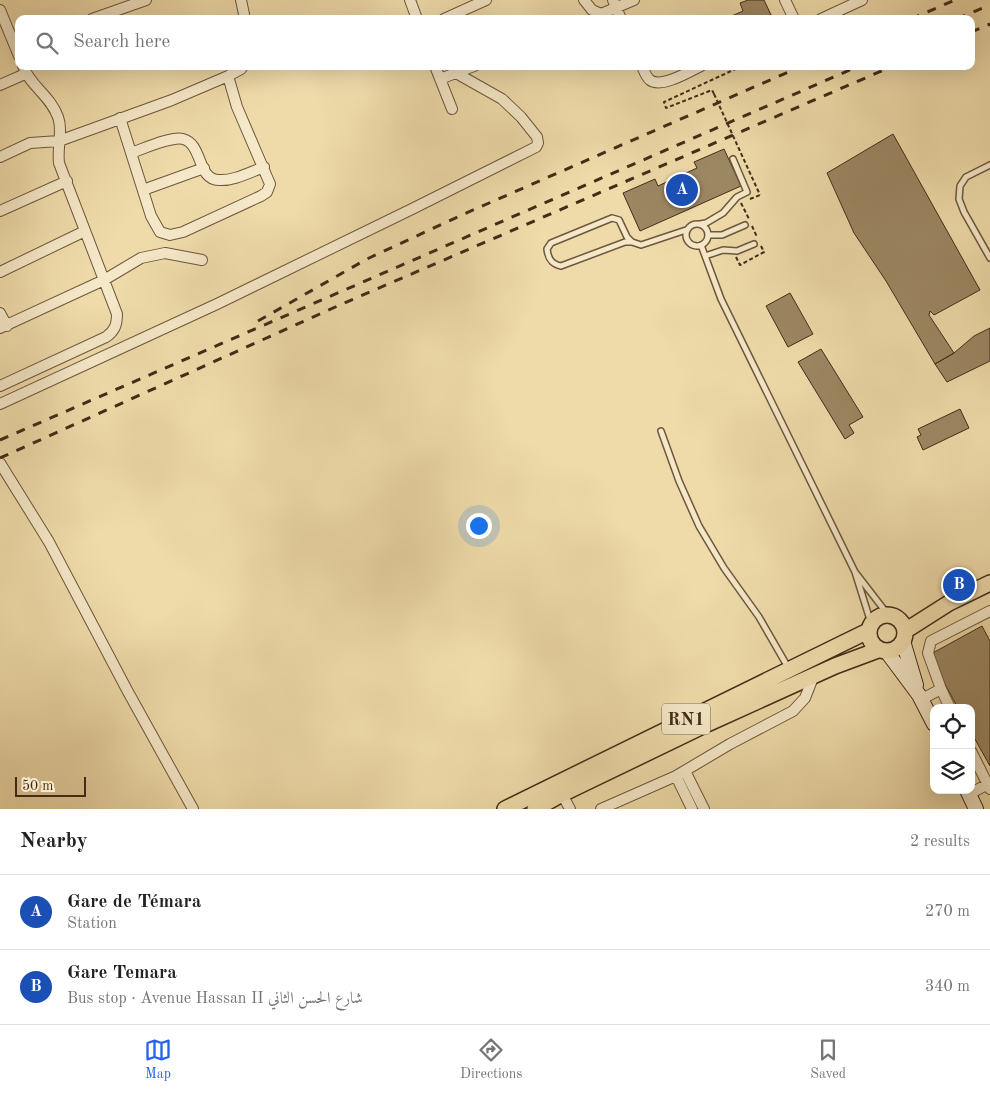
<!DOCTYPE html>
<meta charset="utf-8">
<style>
body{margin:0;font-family:"Old Standard TT",Amiri,serif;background:#f2f2f2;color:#202124}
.controls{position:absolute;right:15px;bottom:15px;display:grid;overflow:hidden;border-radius:10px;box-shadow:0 5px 20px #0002}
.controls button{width:45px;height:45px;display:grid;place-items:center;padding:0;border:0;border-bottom:1px solid #e0e0e0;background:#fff;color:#202124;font:25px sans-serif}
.scale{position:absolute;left:15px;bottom:12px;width:71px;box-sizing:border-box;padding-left:5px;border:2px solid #422b17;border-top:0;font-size:14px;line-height:18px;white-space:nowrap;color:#422b17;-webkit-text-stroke:4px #f5e8c8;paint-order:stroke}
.you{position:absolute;left:478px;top:525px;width:18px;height:18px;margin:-12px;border:4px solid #fff;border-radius:50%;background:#1a73e8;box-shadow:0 0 0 8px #1a73e833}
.badge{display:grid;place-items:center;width:32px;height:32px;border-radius:50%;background:#2563eb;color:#fff;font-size:16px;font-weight:700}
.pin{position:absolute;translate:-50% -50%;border:2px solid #fff;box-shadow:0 1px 5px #0006}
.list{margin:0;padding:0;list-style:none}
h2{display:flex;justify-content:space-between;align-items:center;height:65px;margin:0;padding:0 20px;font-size:21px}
h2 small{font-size:16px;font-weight:400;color:#757577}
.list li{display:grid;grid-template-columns:32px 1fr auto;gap:15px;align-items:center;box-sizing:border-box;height:75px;padding:0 20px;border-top:1px solid #e0e0e0}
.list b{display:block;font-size:19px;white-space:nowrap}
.list p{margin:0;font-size:16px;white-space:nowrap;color:#757577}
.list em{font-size:16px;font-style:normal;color:#757577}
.icon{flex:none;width:28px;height:28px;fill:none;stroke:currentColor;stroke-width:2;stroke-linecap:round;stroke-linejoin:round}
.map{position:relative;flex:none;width:990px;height:809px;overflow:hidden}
.search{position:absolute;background:#fff;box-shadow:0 5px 20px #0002;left:15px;right:15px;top:15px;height:55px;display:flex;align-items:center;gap:12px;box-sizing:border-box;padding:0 18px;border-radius:10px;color:#757577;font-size:19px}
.sheet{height:215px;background:#fff}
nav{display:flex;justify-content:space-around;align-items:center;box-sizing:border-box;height:70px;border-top:1px solid #e0e0e0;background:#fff;font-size:14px;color:#757577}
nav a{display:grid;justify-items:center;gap:2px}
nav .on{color:#2563eb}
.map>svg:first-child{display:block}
.building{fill:#9c8763;stroke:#422b17}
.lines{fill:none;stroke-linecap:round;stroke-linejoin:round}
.lane-casing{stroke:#6d573c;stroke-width:8}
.street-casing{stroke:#6d573c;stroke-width:12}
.secondary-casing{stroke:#422b17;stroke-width:16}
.primary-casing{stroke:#422b17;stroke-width:18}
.path{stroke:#422b17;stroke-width:2;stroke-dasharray:4 2.5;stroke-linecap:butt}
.lane{stroke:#f5e8c8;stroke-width:5}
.street{stroke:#f5e8c8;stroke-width:10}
.secondary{stroke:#f5e8c8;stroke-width:14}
.primary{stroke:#efdbaa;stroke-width:15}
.rail{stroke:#422b17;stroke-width:3;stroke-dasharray:9 9;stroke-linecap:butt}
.path-bridge{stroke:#422b17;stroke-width:2;stroke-dasharray:4 2.5;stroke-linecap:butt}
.labels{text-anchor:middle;stroke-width:4;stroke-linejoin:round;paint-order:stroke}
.shield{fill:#f5e8c8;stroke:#78644c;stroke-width:1}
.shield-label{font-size:18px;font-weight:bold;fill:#422b17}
</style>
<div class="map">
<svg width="990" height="809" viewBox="0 0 990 809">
<rect width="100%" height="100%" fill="#efdbaa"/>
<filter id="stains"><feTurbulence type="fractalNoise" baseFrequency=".004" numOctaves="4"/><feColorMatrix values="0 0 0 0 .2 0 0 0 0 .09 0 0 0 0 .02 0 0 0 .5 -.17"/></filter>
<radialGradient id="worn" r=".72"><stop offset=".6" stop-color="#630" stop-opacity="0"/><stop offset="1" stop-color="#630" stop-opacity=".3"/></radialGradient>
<!-- building -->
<path class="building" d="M748,0H764L773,19H725L743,11L740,3Z
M893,134L980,290L934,315L930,311L929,315L954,353L935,364L886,281L854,233L827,173Z
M724,149L741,186L640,231L623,193L655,179L658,186L697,168L694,162Z
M790,293L813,334L788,347L766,306Z
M990,328V361L947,382L935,364L954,353L974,336Z
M821,349L863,417L849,425L854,433L845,439L798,362Z
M960,409L969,428L923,450L917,437L921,435L918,429Z
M982,626L990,641V766L971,732V708H958L929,655Z"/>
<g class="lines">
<defs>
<path id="lane" d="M990,165L966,177L960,186L959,199L964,212L990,258
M686 235a11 11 0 1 1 22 0a11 11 0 1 1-22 0Z
M700,224L706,223L723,213L737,197L747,192L733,159
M708,235H722L745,225
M632,242H625L561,266C551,264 548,258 547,249L551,243L612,218L619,220L627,237L632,242L641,245L686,230
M701,245L721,299L855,572
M705,256L723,250L737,251L754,244
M661,431L679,481L699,526L724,568L759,617L789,669
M871,623L855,572L889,616"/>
<path id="street" d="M241,0L245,19
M410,0L417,19
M584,0L592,10L601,14L634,0
M613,0L621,19
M785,0L794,19
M0,10L19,56
M92,19L146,0
M444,19L486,0
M821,19L862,0
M435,66L452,109
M642,66C644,71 646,77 650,80C661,89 690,71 701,66
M440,79L474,66
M0,85L25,74
M120,118L151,216L160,232L170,235L183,232L261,196L267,192L270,184L237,107L228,76
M131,153C143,149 171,136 183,139C203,144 197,180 219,180C234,181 250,172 264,167
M0,157L30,143L59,141L172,100L228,76L241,69L243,66
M143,190L204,168
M0,211L67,181
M0,272L85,231
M0,313L7,326
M0,328L104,280L141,258L165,253L202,260
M0,386L106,337C115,331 117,324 117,314L59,163C57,148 63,130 58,117C50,95 30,86 23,66
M0,404L217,304L412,209L536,147L538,143L537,137L521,117L502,99L456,73
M0,463L49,542L127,690L193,809
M941,689L950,708
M922,699L941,689L928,653L931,641L990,611
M971,751L990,789
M685,771L704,809
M676,776L692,809
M562,794L570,809
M969,794L990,783
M601,809L676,776L730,744L793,711L805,698L814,675"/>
<path id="secondary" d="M903,641L916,685
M887,652L919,695L934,724
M967,790L976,809"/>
<path id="primary" d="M869 633a18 18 0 1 1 36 0a18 18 0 1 1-36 0Z
M905,631L949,603L990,583
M505,809L868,631
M535,809L562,794L707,724L835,666L878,650"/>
</defs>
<!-- lane casing -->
<use href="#lane" class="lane-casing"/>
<!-- street casing -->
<use href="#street" class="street-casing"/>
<!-- secondary casing -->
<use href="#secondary" class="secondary-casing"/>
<!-- primary casing -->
<use href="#primary" class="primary-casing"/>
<!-- path -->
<path class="path" d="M714,94L712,90L666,108L664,102L742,66
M750,199L760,195
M741,203L749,219
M752,226L757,237
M736,257L740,265L764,252L761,246"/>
<!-- lane -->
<use href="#lane" class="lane"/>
<!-- street -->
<use href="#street" class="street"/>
<!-- secondary -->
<use href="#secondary" class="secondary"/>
<!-- primary -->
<use href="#primary" class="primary"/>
<!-- rail -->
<path class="rail" d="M911,19L955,0
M957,19L990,5
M971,32L990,24
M258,321L367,259L464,214L802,66
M0,440L859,66
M0,458L342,304L893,66"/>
<!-- path-bridge -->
<path class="path-bridge" d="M714,94L760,195"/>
</g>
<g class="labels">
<!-- shield labels -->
<rect class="shield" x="662" y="703.5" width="48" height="31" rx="4"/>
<g class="shield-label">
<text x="686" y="725">RN1</text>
</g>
</g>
<rect width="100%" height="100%" filter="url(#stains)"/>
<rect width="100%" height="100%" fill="url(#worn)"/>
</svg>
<div class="controls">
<button><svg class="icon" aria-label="locate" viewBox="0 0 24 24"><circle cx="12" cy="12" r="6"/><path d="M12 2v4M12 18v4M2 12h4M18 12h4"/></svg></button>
<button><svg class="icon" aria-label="layers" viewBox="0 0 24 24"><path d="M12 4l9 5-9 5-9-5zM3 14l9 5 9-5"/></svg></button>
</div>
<div class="scale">50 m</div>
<div class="you"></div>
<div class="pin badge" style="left:682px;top:190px;background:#1a4fb4">A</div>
<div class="pin badge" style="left:959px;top:585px;background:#1a4fb4">B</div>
<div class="search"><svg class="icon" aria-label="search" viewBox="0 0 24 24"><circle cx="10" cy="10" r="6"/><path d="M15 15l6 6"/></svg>Search here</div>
</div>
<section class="sheet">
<h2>Nearby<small>2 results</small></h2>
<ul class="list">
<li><span class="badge" style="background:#1a4fb4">A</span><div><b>Gare de Témara</b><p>Station</p></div><em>270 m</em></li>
<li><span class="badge" style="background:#1a4fb4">B</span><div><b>Gare Temara</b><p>Bus stop · Avenue Hassan II شارع الحسن الثاني</p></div><em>340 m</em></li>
</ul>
</section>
<nav>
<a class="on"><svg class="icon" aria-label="map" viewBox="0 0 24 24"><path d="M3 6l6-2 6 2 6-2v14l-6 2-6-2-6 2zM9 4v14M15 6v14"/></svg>Map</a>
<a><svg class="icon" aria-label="directions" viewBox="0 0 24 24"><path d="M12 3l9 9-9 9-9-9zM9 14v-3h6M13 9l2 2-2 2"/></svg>Directions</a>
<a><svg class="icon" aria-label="saved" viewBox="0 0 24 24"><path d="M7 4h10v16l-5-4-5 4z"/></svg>Saved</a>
</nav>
